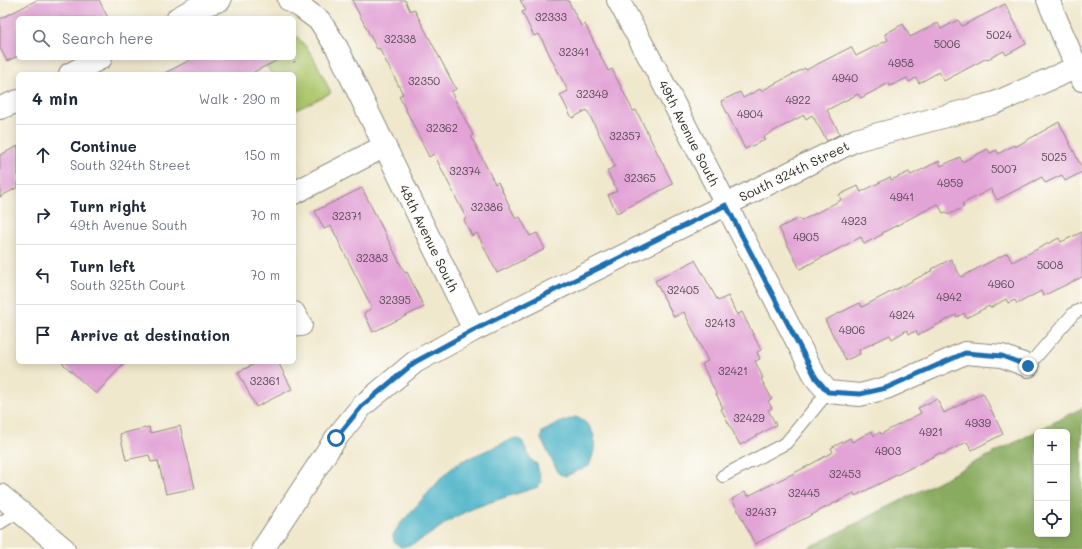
<!DOCTYPE html>
<meta charset="utf-8">
<style>
body{margin:0;font-family:Mali,sans-serif;background:#f6f6f7;color:#1f2937}
.controls{position:absolute;right:12px;bottom:12px;display:grid;overflow:hidden;border-radius:6px;box-shadow:0 2px 10px #0003}
.controls button{width:36px;height:36px;display:grid;place-items:center;padding:0;border:0;border-bottom:1px solid #e0e1e3;background:#fff;color:#1f2937;font:20px sans-serif}
.stop{position:absolute;width:12px;height:12px;margin:-9px;border:3px solid #1f6fb2;border-radius:50%;background:#fff}
.stop.end{background:#1f6fb2;border-color:#fff;box-shadow:0 1px 4px #0008}
.list{margin:0;padding:0;list-style:none}
h2{display:flex;justify-content:space-between;align-items:center;height:52px;margin:0;padding:0 16px;font-size:17px}
h2 small{font-size:13px;font-weight:400;color:#747a83}
.list li{display:grid;grid-template-columns:26px 1fr auto;gap:12px;align-items:center;box-sizing:border-box;height:60px;padding:0 16px;border-top:1px solid #e0e1e3}
.list b{display:block;font-size:15px;white-space:nowrap}
.list p{margin:0;font-size:13px;white-space:nowrap;color:#747a83}
.list em{font-size:13px;font-style:normal;color:#747a83}
.icon{flex:none;width:22px;height:22px;fill:none;stroke:currentColor;stroke-width:2;stroke-linecap:round;stroke-linejoin:round}
.map{position:relative;flex:none;width:1082px;height:549px;overflow:hidden}
.search{position:absolute;background:#fff;box-shadow:0 2px 10px #0003;left:16px;top:16px;width:280px;height:44px;display:flex;align-items:center;gap:10px;box-sizing:border-box;padding:0 14px;border-radius:6px;color:#747a83;font-size:15px}
.panel{position:absolute;background:#fff;box-shadow:0 2px 10px #0003;left:16px;top:72px;width:280px;height:292px;border-radius:6px}
.map>svg:first-child{display:block}
.green{fill:#acc66b;stroke:#6c784b}
.forest{fill:#89ab5f;stroke:#5a6b45;fill-rule:evenodd}
.water{fill:#49b2c7;stroke:#3a6e79}
.building{fill:#e2a3d6}
.lines{fill:none;stroke-linecap:round;stroke-linejoin:round}
.lane-casing{stroke:#8e8a7c;stroke-width:14}
.street-casing{stroke:#8e8a7c;stroke-width:24}
.secondary-casing{stroke:#8e8a7c;stroke-width:24}
.path{stroke:#8e8a7c;stroke-width:2.5;stroke-dasharray:1 3;stroke-linecap:butt}
.lane{stroke:#fff;stroke-width:12}
.street{stroke:#fff;stroke-width:22}
.secondary{stroke:#fff;stroke-width:22}
.route{stroke:#1f6fb2;stroke-width:5}
.labels{text-anchor:middle;stroke-width:3;stroke-linejoin:round;paint-order:stroke}
.number-label{font-size:11px;fill:#594956}
.street-label{font-size:13px;fill:#2b2b2b;stroke:#fdfcf7}
</style>
<div class="map">
<svg width="1082" height="549" viewBox="0 0 1082 549">
<rect width="100%" height="100%" fill="#fdfcf7"/>
<filter id="ink" filterUnits="userSpaceOnUse"><feTurbulence type="fractalNoise" baseFrequency=".025" numOctaves="2"/><feDisplacementMap in="SourceGraphic" scale="8" xChannelSelector="R" yChannelSelector="G"/><feConvolveMatrix kernelMatrix="1 2 1 2 8 2 1 2 1" color-interpolation-filters="sRGB"/></filter>
<filter id="wash" filterUnits="userSpaceOnUse"><feTurbulence type="fractalNoise" baseFrequency=".012" numOctaves="4" result="noise"/><feDisplacementMap in="SourceGraphic" scale="16" xChannelSelector="R" yChannelSelector="G"/><feGaussianBlur stdDeviation="0.9" result="paint"/><feColorMatrix in="noise" values="0 0 0 0 0 0 0 0 0 0 0 0 0 0 0 0 0 1.4 0 .05"/><feComposite in="paint" operator="in"/></filter>
<g filter="url(#wash)">
<rect width="100%" height="100%" fill="#f0e8cd"/>
<!-- green -->
<path class="green" d="M294,34C312,49 321,72 331,93L294,111V74H271L263,58H294Z"/>
<!-- forest -->
<path class="forest" d="M1082,408V549H806ZM1037,432H1067V534H1037Z"/>
<!-- water -->
<path class="water" d="M576,417C599,427 597,446 589,466L566,476L559,474L541,439L542,432L561,422Z
M515,438L522,441L531,460L537,464L541,482L538,487C511,496 482,503 457,516C439,526 422,544 401,547L394,542L393,535L400,524L446,473L460,462Z"/>
<g id="blocks">
<!-- building -->
<path class="building" d="M37,0H99L108,18H18V56L7,61L0,48V19Z
M352,0H405L410,11L414,9L456,89L451,92L473,135L471,136L495,184L498,182L516,219L520,217L530,236L537,233L545,249L497,273L477,233L472,236L464,220L466,218L434,154L429,157L399,96L403,94L379,48L377,49Z
M520,0H568L581,26L585,24L608,71L612,69L633,111L636,110L673,184L617,213L608,195L617,191L607,171L615,166L587,110L572,118L560,95L568,91L539,34L534,36L522,12L526,10Z
M1005,4L1026,44L1006,55L1004,51L988,59L987,58L944,81L939,72L919,83L916,78L909,82L907,78L890,86L889,83L861,98L858,94L827,110L840,134L827,141L812,115L806,119L804,115L763,137L765,140L745,149L721,101L740,92L743,98L760,89L761,91L805,68L806,70L851,47L856,56L888,40L885,34L903,24L910,37L938,23L941,29L958,20L962,26Z
M194,58H282L250,74H163Z
M1059,122L1082,168V172L1065,181L1062,175L1045,183L1042,177L997,200L991,189L962,204L964,207L948,215L946,212L943,213L938,204L882,233L883,234L864,244L861,237L800,269L779,228L799,218L801,221L841,200L839,195L858,186L861,192L890,177L891,180L909,172L911,175L939,161L941,166L960,157L962,162L988,149L990,153L997,150L998,154L1014,145L1015,147Z
M18,146V187L0,197V155Z
M362,188L405,273L407,272L424,307L373,332L364,313L372,308L331,226L324,229L315,211Z
M1082,232V277L1043,296L1041,291L1017,304L1015,300L1008,303L1006,299L990,308L989,306L966,318L964,313L957,317L956,315L918,335L916,331L909,334L907,330L892,339L890,335L859,350L860,354L846,360L825,320L860,303L862,307L933,270L932,269L951,259L961,277L1007,253L1012,262L1059,238L1061,242Z
M695,260L718,301L728,296L737,315L742,312L761,350L757,352L760,359L755,361L763,378L761,379L772,399L768,401L772,408L768,410L776,425L740,445L721,409L723,408L702,364L708,361L684,312L674,317L655,281Z
M61,362H125L96,394Z
M259,362H278L292,389L256,407L238,372Z
M983,393L1003,434L972,450L967,442L941,455L940,453L855,496L854,493L755,544L732,499L745,492L748,496L806,467L833,452L831,448L850,438L852,442L872,431L874,436L880,432L881,434L921,413L918,408L937,399L944,413Z
M180,426L195,488L166,494L158,461L151,462L149,455L126,460L120,434L149,427L150,433Z"/>
</g>
</g>
<g filter="url(#ink)">
<use href="#blocks" fill-opacity="0" stroke="#8e8a7c" stroke-width="1"/>
<g class="lines">
<defs>
<path id="lane" d="M1028,366L1074,313L1082,309
M723,476L786,443L828,392
M0,523L19,511"/>
<path id="street" d="M289,0L301,7L320,21L337,48L474,330
M618,0L659,75L816,378L828,392L860,395L886,388L965,353L1002,356L1028,366
M1048,0L1082,80
M178,18L198,7L220,0
M70,74L101,58
M0,108L18,101
M294,193L385,146
M294,313L301,325
M263,549L336,438L362,406L415,362L474,330L856,140L995,103L1082,65"/>
<path id="secondary" d="M0,495L64,549"/>
</defs>
<!-- lane casing -->
<use href="#lane" class="lane-casing"/>
<!-- street casing -->
<use href="#street" class="street-casing"/>
<!-- secondary casing -->
<use href="#secondary" class="secondary-casing"/>
<!-- path -->
<path class="path" d="M292,58L295,63"/>
<!-- lane -->
<use href="#lane" class="lane"/>
<!-- street -->
<use href="#street" class="street"/>
<!-- secondary -->
<use href="#secondary" class="secondary"/>
</g>
</g>
<g class="lines" filter="url(#ink)">
<!-- route -->
<path class="route" d="M336,438L362,406L415,362L474,330L726,205L816,378L828,392L860,394L886,388L965,353L1002,356L1028,366"/>
</g>
<g class="labels">
<!-- number labels -->
<g class="number-label">
<text x="551" y="21">32333</text>
<text x="999" y="39">5024</text>
<text x="400" y="43">32338</text>
<text x="947" y="48">5006</text>
<text x="574" y="56">32341</text>
<text x="901" y="67">4958</text>
<text x="845" y="82">4940</text>
<text x="424" y="85">32350</text>
<text x="592" y="98">32349</text>
<text x="798" y="104">4922</text>
<text x="750" y="118">4904</text>
<text x="442" y="132">32362</text>
<text x="625" y="140">32357</text>
<text x="1054" y="161">5025</text>
<text x="1004" y="173">5007</text>
<text x="465" y="175">32374</text>
<text x="640" y="182">32365</text>
<text x="950" y="187">4959</text>
<text x="902" y="201">4941</text>
<text x="487" y="211">32386</text>
<text x="347" y="220">32371</text>
<text x="854" y="225">4923</text>
<text x="806" y="241">4905</text>
<text x="372" y="262">32383</text>
<text x="1050" y="269">5008</text>
<text x="1001" y="288">4960</text>
<text x="683" y="294">32405</text>
<text x="949" y="301">4942</text>
<text x="395" y="304">32395</text>
<text x="902" y="319">4924</text>
<text x="720" y="327">32413</text>
<text x="852" y="334">4906</text>
<text x="733" y="375">32421</text>
<text x="265" y="385">32361</text>
<text x="749" y="422">32429</text>
<text x="978" y="427">4939</text>
<text x="931" y="436">4921</text>
<text x="888" y="455">4903</text>
<text x="845" y="478">32453</text>
<text x="804" y="497">32445</text>
<text x="761" y="516">32437</text>
</g>
<!-- street labels -->
<g class="street-label">
<text transform="translate(689 133) rotate(63)" y="5">49th Avenue South</text>
<text transform="translate(794 171) rotate(-26)" y="5">South 324th Street</text>
<text transform="translate(429 238) rotate(64)" y="5">48th Avenue South</text>
</g>
</g>
</svg>
<div class="controls">
<button>+</button>
<button>−</button>
<button><svg class="icon" aria-label="locate" viewBox="0 0 24 24"><circle cx="12" cy="12" r="6"/><path d="M12 2v4M12 18v4M2 12h4M18 12h4"/></svg></button>
</div>
<div class="stop" style="left:336px;top:438px"></div>
<div class="stop end" style="left:1028px;top:366px"></div>
<div class="search"><svg class="icon" aria-label="search" viewBox="0 0 24 24"><circle cx="10" cy="10" r="6"/><path d="M15 15l6 6"/></svg>Search here</div>
<section class="panel">
<h2>4 min<small>Walk · 290 m</small></h2>
<ul class="list">
<li><svg class="icon" aria-label="ahead" viewBox="0 0 24 24"><path d="M12 20V5M6 11l6-6 6 6"/></svg><div><b>Continue</b><p>South 324th Street</p></div><em>150 m</em></li>
<li><svg class="icon" aria-label="right" viewBox="0 0 24 24"><path d="M7 20v-9h11M14 6l5 5-5 5"/></svg><div><b>Turn right</b><p>49th Avenue South</p></div><em>70 m</em></li>
<li><svg class="icon" aria-label="left" viewBox="0 0 24 24"><path d="M17 20v-9H6M10 6l-5 5 5 5"/></svg><div><b>Turn left</b><p>South 325th Court</p></div><em>70 m</em></li>
<li><svg class="icon" aria-label="arrive" viewBox="0 0 24 24"><path d="M6 21V4h12l-3 4 3 4H6"/></svg><div><b>Arrive at destination</b></div></li>
</ul>
</section>
</div>
